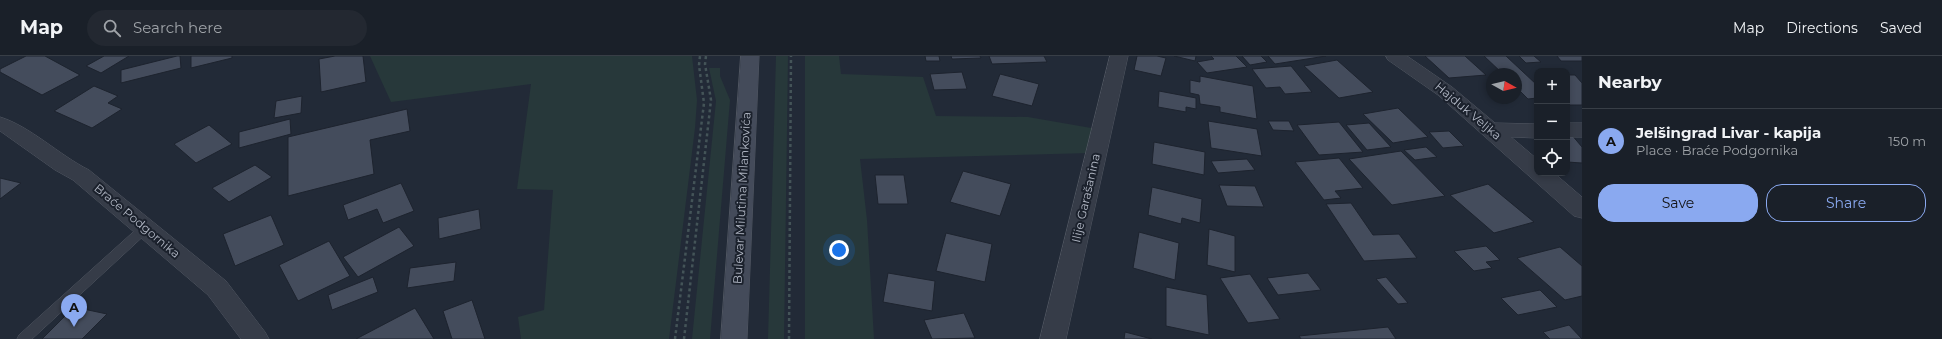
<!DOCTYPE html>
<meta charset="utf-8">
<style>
body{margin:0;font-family:Montserrat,sans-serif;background:#232831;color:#f1f3f6}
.controls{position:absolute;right:12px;top:12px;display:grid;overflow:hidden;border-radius:8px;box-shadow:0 2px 6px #0003}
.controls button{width:36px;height:36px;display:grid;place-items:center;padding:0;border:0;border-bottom:1px solid #383e46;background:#1a2029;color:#f1f3f6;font:20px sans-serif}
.compass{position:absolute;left:1486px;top:12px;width:36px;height:36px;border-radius:50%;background:#1a2029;box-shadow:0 2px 6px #0003;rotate:98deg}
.you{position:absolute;left:839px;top:194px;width:14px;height:14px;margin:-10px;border:3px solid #fff;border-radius:50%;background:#1a73e8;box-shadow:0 0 0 6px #1a73e833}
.badge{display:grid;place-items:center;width:26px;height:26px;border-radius:50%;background:#8aa9f0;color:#111;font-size:13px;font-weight:700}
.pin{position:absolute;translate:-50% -33px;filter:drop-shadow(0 1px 2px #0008)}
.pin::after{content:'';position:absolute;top:21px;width:14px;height:12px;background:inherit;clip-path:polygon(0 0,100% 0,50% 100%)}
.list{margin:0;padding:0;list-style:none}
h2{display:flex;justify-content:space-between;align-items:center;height:52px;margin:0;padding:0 16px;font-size:17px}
h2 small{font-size:13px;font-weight:400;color:#9fa3a8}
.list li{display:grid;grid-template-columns:26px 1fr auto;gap:12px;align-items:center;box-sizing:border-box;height:64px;padding:0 16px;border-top:1px solid #383e46}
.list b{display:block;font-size:15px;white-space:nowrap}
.list p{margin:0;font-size:13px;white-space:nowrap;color:#9fa3a8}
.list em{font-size:13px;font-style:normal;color:#9fa3a8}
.actions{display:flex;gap:8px;padding:12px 16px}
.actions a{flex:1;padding:9px 0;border:1px solid #8aa9f0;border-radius:16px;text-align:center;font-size:14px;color:#8aa9f0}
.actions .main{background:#8aa9f0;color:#111}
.icon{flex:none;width:22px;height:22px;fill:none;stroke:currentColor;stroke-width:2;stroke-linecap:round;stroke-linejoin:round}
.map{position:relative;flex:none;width:1582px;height:283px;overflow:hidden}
header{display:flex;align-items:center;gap:24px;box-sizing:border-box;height:56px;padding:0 20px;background:#1a2029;border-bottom:1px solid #383e46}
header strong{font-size:19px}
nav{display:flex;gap:22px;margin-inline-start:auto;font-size:14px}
.search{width:280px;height:36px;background:#232831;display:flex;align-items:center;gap:10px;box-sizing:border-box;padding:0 14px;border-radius:22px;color:#9fa3a8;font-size:15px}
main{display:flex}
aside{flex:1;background:#1a2029}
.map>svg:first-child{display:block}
.green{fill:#27383a}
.building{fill:#444c5c;stroke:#1d232e}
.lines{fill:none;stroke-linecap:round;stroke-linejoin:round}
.lane-casing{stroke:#515762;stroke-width:1}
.street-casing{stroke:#515762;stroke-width:1}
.secondary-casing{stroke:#515762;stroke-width:1}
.path{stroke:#445458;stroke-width:2.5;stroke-dasharray:3 3;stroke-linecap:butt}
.lane{fill:#363c48;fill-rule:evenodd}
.street{fill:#363c48;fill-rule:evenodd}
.secondary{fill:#444b5a;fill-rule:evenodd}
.labels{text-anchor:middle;stroke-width:4;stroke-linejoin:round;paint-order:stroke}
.street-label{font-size:12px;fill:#b1b7c4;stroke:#1b212c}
</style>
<header>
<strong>Map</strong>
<div class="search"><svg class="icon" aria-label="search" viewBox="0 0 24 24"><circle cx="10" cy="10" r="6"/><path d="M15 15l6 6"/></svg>Search here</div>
<nav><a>Map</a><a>Directions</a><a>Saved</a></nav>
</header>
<main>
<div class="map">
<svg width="1582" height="283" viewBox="0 0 1582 283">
<rect width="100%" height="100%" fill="#222a37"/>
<!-- green -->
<path class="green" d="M370,0H692L697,44L695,72L669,283H521L518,261L544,254L553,134L517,133L531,28L391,46Z
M776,0H788L784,283H768Z
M805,0H839L841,18L923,21L936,60L1028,61L1097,73L1090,97L860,103L867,164L874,283H805Z
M709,12H720V20L730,44L710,283H692L716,45Z"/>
<!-- building -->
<path class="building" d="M26,0H45L80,19L42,39L0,16V13Z
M104,0H129L101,17L86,10Z
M177,0H180L181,12L121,27V14Z
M191,0H232V2L191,12Z
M335,0H363L366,26L321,36L319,3Z
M925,0H939L940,5H926Z
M951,0H980L981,2L952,3Z
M989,0H1044L1047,6L992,8Z
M1137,0H1157L1166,2L1161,20L1134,14Z
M1174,0H1196L1195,5Z
M1211,0H1236L1247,11L1207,17L1197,6L1214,3Z
M1242,0H1261L1267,6L1250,9Z
M1268,0H1326L1275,8Z
M1425,0H1465L1486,19L1449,22Z
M1484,0H1506L1537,29V42L1528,43L1516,31V18H1503Z
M1519,0H1534L1541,6L1526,7Z
M1557,0H1582V5H1561Z
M1337,4L1373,36L1339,42L1304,10Z
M1291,10L1312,36L1285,38L1280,31L1266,32L1252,13Z
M962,16L967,33L934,34L930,18Z
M1000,18L1039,28L1032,50L992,40Z
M1567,19H1575L1582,27V49H1567Z
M1200,20L1253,30L1257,63L1220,56V51L1200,48L1199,39L1190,37V24L1200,26Z
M94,30L118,40L108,47L122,53L92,72L54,55Z
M1159,35L1196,42V53L1186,51V56L1158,51Z
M302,40L301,57L274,62L276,45Z
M1398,52L1428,81L1393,87L1363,58Z
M407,53L410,75L370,84L374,118L288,140V81Z
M290,63L291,78L239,92V76Z
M1208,65L1257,73L1262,100L1211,92Z
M1268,65H1289L1294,75L1273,74Z
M1339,66L1363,96L1319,99L1297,69Z
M1369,67L1391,91L1367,94L1346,69Z
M209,69L232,88L196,107L174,88Z
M1449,75L1464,90L1443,92L1429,76Z
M1567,78H1571L1582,91V107L1567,106Z
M1154,86L1205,96L1204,119L1152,108Z
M1426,91L1437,101L1415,104L1404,94Z
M1401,95L1445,140L1392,149L1349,103Z
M1339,102L1363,132L1335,135L1341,142L1324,144L1295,106Z
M1247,103L1255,114L1218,117L1211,105Z
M255,109L272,121L229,146L212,132Z
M963,115L1011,128L1000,160L950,146Z
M875,119H904L908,148H878Z
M0,122L21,127L0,143Z
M401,127L414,155L383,167L377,153L348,164L343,149Z
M1488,128L1534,166L1494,177L1450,139Z
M1219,129L1255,130L1264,151L1227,150Z
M1152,131L1202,143L1200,167L1182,162L1181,168L1148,159Z
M1351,147L1373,179L1399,178L1417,202L1364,205L1326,148Z
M479,153L481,173L439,183L438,162Z
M271,159L284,189L235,210L223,178Z
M399,171L414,190L358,221L343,201Z
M1209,173L1235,180V216L1207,209Z
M1139,176L1179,187L1175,224L1133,212Z
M946,177L992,188L985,226L936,215Z
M329,185L350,220L298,245L279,209Z
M1486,190L1500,204L1486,206L1492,212L1474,215L1454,195Z
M1560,191L1582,210V240L1565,244L1517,202Z
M456,206L454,225L407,232L410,212Z
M888,217L935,225L932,255L883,246Z
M1308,217L1321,234L1278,239L1267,222Z
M1250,218L1280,263L1248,267L1220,222Z
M373,221L378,236L332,254L328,239Z
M1386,221L1408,247L1398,248L1376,223Z
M1166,231L1207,239L1209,279L1166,270Z
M1540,234L1557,251L1518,259L1501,242Z
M472,244L485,283H452L443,255Z
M74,251L107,258L82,283H42Z
M415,252L434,283H356Z
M964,257L975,282L932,283L924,264Z
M1569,269L1582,283H1550L1543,276Z
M1388,271L1396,283H1301L1299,280Z
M1125,276L1152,283H1124Z"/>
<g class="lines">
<defs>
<path id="lane" d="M145,168L149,169L151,172L149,175L32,283H17L19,279L141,169Z"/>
<path id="street" d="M1110,0H1128L1066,283H1040Z
M1386,0H1407L1452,31L1495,67L1537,68V82L1511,81L1537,103V117H1554L1582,141V162L1574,160L1438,39L1388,4Z
M0,61C30,70 59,99 89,114L226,225L265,276L269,283H241L208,239L73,124L55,114L0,75Z
M1567,67H1582V81H1567Z"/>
<path id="secondary" d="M741,0H759L747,283H721Z"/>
</defs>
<!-- lane casing -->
<use href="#lane" class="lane-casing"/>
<!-- street casing -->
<use href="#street" class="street-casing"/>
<!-- secondary casing -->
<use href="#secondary" class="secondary-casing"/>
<!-- path -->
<path class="path" d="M675,283L704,47L699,9L700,0
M684,283L711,44L705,8L706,0
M789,283L791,0"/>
<!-- lane -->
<use href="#lane" class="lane"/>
<!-- street -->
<use href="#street" class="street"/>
<!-- secondary -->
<use href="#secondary" class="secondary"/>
</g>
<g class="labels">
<!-- street labels -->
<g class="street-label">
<text transform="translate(1468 55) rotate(40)" y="4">Hajduk Veljka</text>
<text transform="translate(742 142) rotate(-87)" y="4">Bulevar Milutina Milankovića</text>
<text transform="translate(1086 142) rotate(-77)" y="4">Ilije Garašanina</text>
<text transform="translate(137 165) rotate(40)" y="4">Braće Podgornika</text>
</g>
</g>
</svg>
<div class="controls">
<button>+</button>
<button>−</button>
<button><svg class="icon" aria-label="locate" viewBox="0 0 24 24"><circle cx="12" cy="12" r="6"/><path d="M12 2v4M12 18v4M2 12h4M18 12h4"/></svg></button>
</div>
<svg class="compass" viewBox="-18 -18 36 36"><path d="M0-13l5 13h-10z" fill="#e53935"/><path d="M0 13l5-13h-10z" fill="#9fa3a8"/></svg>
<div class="you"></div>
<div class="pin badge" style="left:74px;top:271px">A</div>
</div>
<aside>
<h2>Nearby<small></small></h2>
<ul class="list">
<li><span class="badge">A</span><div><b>Jelšingrad Livar - kapija</b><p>Place · Braće Podgornika</p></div><em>150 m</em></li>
</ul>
<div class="actions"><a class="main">Save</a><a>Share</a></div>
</aside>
</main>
